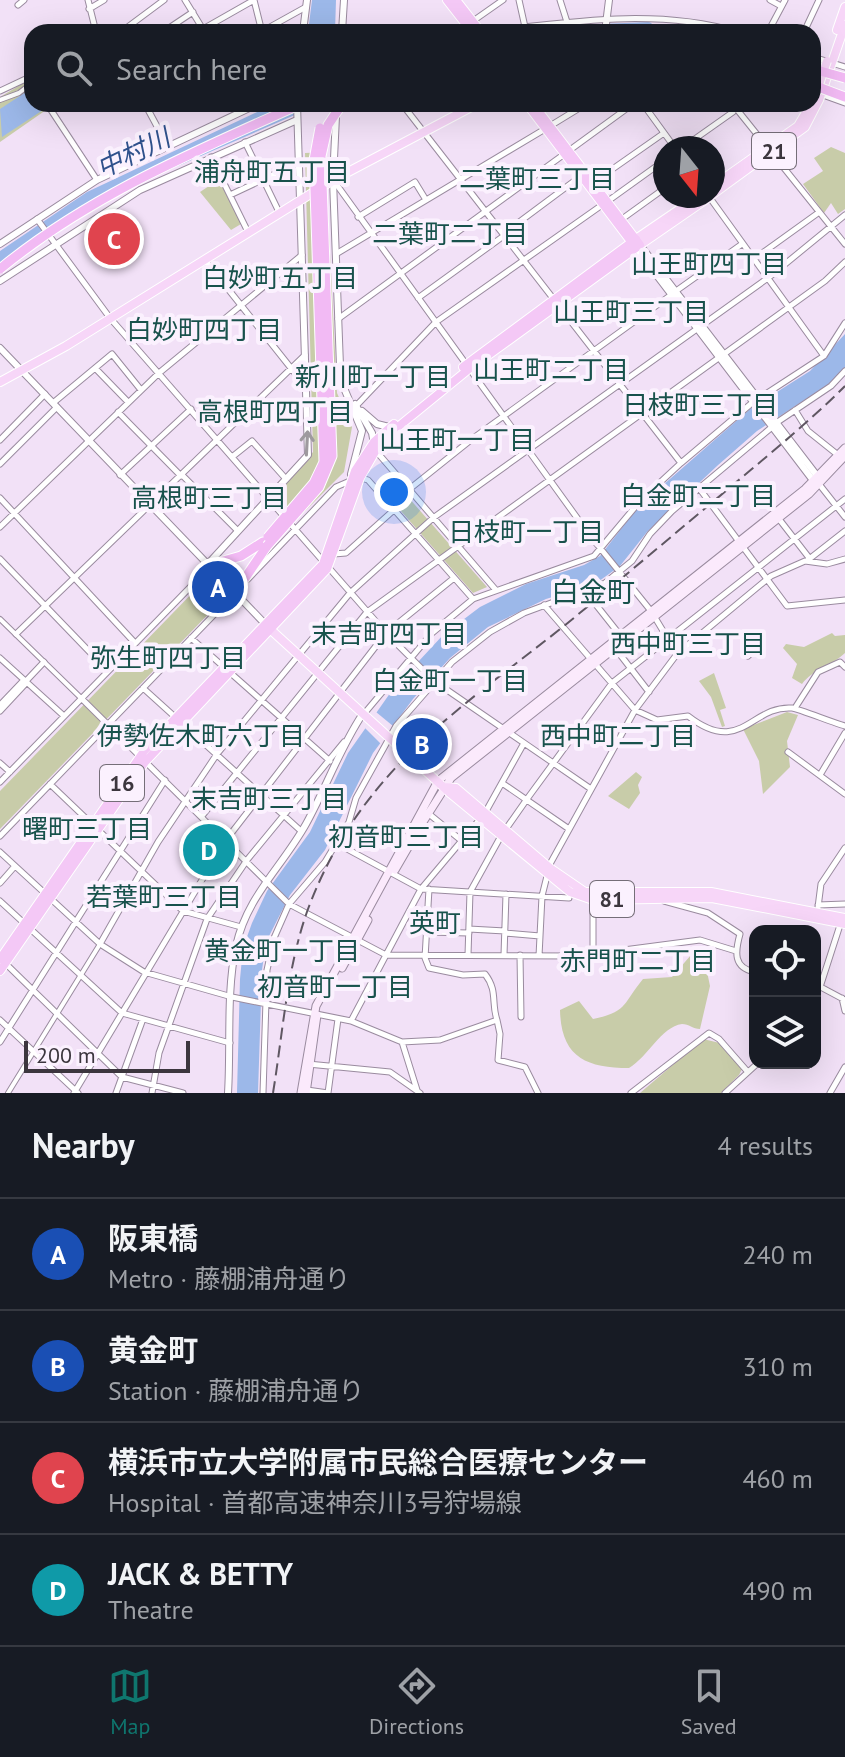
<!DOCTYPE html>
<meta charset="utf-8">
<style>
body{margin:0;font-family:"PT Sans","Noto Sans JP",sans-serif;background:#242831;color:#f1f3f6}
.controls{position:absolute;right:24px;bottom:24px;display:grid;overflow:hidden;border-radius:16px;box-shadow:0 8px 32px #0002}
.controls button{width:72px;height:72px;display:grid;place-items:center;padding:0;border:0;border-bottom:2px solid #363941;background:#171b24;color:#f1f3f6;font:40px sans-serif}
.compass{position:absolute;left:653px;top:136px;width:72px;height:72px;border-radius:50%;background:#171b24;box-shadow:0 8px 32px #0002;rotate:163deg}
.scale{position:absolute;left:24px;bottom:20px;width:166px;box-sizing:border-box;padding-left:8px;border:4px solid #3c363e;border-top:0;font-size:22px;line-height:28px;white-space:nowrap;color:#3c363e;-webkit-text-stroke:6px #fbf1fe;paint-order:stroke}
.you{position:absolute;left:394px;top:492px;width:28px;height:28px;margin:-20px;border:6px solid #fff;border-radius:50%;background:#1a73e8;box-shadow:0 0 0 12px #1a73e833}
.badge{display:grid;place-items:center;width:52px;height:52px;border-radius:50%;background:#0f766e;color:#fff;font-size:26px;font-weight:700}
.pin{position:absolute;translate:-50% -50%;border:4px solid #fff;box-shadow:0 2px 8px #0006}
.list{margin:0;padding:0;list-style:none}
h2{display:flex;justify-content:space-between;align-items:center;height:104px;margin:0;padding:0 32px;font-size:34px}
h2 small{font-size:26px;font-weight:400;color:#9ea1a6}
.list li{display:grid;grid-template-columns:52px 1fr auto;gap:24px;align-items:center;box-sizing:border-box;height:112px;padding:0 32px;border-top:2px solid #363941}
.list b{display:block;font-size:30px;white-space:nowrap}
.list p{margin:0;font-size:26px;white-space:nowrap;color:#9ea1a6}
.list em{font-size:26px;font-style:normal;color:#9ea1a6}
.icon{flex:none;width:44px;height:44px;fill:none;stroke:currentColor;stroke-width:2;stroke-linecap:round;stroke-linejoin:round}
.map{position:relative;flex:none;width:845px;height:1093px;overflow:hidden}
.search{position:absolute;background:#171b24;box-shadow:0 8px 32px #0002;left:24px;right:24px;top:24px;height:88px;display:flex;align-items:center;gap:20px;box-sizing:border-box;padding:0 28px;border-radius:24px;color:#9ea1a6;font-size:30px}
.sheet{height:552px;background:#171b24}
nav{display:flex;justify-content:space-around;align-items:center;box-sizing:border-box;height:112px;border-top:2px solid #363941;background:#171b24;font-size:22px;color:#9ea1a6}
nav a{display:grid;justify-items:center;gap:4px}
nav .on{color:#0f766e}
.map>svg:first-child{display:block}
.green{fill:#c8cca9}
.water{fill:#9cb8e9}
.pier{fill:#f2e1f7}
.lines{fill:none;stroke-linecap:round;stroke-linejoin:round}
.river{stroke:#9cb8e9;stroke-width:10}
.pedestrian-casing{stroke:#9a8b9f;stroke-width:6}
.minor-casing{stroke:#9a8b9f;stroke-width:7}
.tertiary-casing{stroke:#9a8b9f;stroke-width:8}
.secondary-casing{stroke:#9a8b9f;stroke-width:9}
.primary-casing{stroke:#fff;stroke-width:10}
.trunk-casing{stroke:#fff;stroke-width:10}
.motorway-casing{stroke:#fff;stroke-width:11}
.pedestrian{stroke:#fff;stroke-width:4}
.minor{stroke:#fff;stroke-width:5}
.tertiary{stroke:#fff;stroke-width:6}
.secondary{stroke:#fbeafc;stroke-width:7}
.primary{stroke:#f7d6f8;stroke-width:8}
.trunk{stroke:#f4c8f6;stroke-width:8}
.motorway{stroke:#f2baf4;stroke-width:9}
.rail{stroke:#5f5762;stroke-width:2;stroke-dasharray:12 6;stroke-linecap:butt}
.primary-bridge-casing{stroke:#fff;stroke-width:10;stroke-linecap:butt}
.motorway-bridge-casing{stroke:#fff;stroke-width:11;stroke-linecap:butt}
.primary-bridge{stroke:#f7d6f8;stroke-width:8}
.motorway-bridge{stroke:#f2baf4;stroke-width:9}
.oneway{stroke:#9e9a9e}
.labels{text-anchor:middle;stroke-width:8;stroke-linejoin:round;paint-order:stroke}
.shield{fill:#fbf1fe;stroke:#756e78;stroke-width:2}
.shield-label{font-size:22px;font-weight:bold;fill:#3c363e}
.water-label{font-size:26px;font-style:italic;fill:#2f518c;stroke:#fbf1fe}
.neighbourhood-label{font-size:26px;fill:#18524c;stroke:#fbf1fe}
.quarter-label{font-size:28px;fill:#18524c;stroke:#fbf1fe}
</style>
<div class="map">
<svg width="845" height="1093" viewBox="0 0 845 1093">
<rect width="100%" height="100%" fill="#f2e1f7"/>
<!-- green -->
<path class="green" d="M27,81L32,89V104H42L46,110L0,142V97Z
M831,147L845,153V209L838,214L831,203L824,213L803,184L823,171L814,158Z
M325,152L337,393L352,427L344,472L296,520L274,498L313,452L305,153Z
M214,170L241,224L231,230L200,192L212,184L207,175Z
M408,497L487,587L473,593L400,510Z
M203,582L222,600L0,829V791Z
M832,633L835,636L845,635V653C831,666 813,669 802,684L792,678L797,664L783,648L786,644L804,647Z
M714,673L726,708L720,710L725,726L722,727L711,697L699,681Z
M787,712L798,715L787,741L790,767L763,794L759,761L743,729Z
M636,772L642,777L638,785L640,793L629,809L608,796Z
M691,955H699L705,962L710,986L700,1029C693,1029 689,1024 682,1024C661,1027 648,1057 629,1068C586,1068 561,1057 560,1010L579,1001L593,1019C628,1012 623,1003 643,979L672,977Z
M703,1039L724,1044L743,1067L739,1075L721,1093H640Z"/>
<!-- water -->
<path class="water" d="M312,0H336L335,32H308Z
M671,25L713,32H561Z
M29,90L32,104H39L43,110L2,137L0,109Z
M274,104H320L164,172L101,204L0,272V251L87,192Z
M845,334V369L832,382L757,431L717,466L647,532L620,566L595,584L546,599L488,627L450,658L413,699L373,753L325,850L290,895L266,942L262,970L258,1093H237L240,979L243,948L252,923L267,891L310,832L348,753L393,689L443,635L480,607L526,584L584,565L600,556L639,506L750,409L810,371Z"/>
<!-- pier -->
<path class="pier" d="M376,712L393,726L381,744L365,728Z"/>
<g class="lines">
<!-- river -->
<path class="river" d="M533,32L648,27"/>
<defs>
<path id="pedestrian" d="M0,100L19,93L32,83
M0,619L81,698
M8,1093L100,944"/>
<path id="minor" d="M88,0L96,32
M185,0L204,31
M254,0L262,32
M519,0L525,27
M560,0L567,22
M770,0L781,6
M18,5L24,0
M89,9L104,0
M473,21L503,0
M203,29L254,0
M121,32L164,0
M163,32L193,12
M261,32L306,7
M480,32C564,23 654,7 737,32
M768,32L785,0
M804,32L819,0
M813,57L845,67
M0,91L32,76
M820,94L845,103
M47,104L97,180
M145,104L167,145
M402,104L681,463
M643,104L675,148
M735,107L845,244
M550,126L586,104
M245,142L279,212
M682,148L733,112L736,105
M211,157L248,232
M334,181L588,533L651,611L677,654
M594,182L664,133
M230,195L298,163
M710,198L824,356
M608,201L665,160
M358,217L415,182L426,200
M37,219L110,318L386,633L434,681L591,789
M622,219L665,188
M503,234L581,176
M336,254L545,129
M754,259L818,213
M205,260L306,387
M676,291L742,244
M418,298L505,235
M338,319L633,104
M95,368L128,402
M53,403L112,354L141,390
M356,406L436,322L602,205
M795,410L808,431L838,455
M118,412L181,476
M776,423L831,386L845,371
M0,440L45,394
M376,451L495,589
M232,457L252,441L286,479
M0,464L57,407
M120,475L191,409
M182,475L238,531
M361,478L368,480L473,599
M819,484L845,517
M699,488L787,606L845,600
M0,498L135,643
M779,519L810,559
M0,527L159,373L302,255
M334,554L346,553L395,509L407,491L472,439L671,295
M0,559L108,671
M808,560L845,531
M248,579L336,487L350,481
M544,605L635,710L657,720L688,716C741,757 751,705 792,708C799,709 834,723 845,726
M597,606L620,635
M16,634L305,355
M191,638L330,761
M615,648L649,692
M748,656L752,652
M0,658L64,716
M26,681L44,662
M143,688L301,831
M81,698L289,904L386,955L578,956L700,940L736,951
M0,705L24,680
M795,708L818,672L840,662L845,667
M0,711L27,682
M363,715L432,633L473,599L594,556L641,500L681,463L752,403L824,356L845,323
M788,752L845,794
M0,763L10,772
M820,775L845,733
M0,782L202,575L206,566
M502,783L569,829
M50,784L183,911L241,927
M527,799L612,683L845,499
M429,814L462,841
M202,816L367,612L825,281L845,262
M0,836L233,595
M336,843L421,889L569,898
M0,852L100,944L144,972L232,997L351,1021L402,1042L417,1090
M0,883L15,866
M429,889L425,958L429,968L463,975L485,974C498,991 491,1002 497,1020
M0,901L122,1013L230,1043
M664,901L708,913L740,934C735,952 733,968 755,972
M818,905L845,904
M817,915L821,884L845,848
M469,929L505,931
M427,932L469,933
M505,933L540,936
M100,944L158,842L217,754L350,593L433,518L768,278L845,215
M468,955L470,892L501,836L527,799
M504,955L506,894
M520,955L521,1017
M593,955V900
M539,956L542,896L550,864L635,710L677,654L771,576L805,561L827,564L845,559
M4,962L122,1077L183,1093
M815,984L845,1000
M821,984L841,922
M842,998L845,1011
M0,1020L78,1093
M351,1021L421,889L485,813L524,743
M0,1042L165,780
M402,1042L440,1040L497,1020L500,1034L498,1060L525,1067L538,1093
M308,1064L390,1072L420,1093
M307,1090L328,1093
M74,1093L226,840L386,633L454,578
M116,1093L143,1019
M152,1093L159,1053L207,919L247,860L344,742
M263,1093L267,970L274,938L289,904L325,862L349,822L356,798L396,726L452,662L490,632L524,613L605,583L632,561L650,534L672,511L772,427
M328,1093L338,1019
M631,1093L709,1033L719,1039L747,1071
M725,1093L758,1063
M830,1093L845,1067"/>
<path id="tertiary" d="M303,32L307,0
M342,32L344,0
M605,32L609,0
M336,116L333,180L340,366L344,388L362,431L351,474
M0,244L97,180L258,104
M640,245L818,477
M636,248L815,483
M0,281L140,190L297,120
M0,348L268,627
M355,404L372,433L374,444
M362,411L377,424L389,427
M207,565L308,455L297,104
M228,1093C231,1045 226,993 236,946C247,896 282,867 306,824C326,788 339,750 362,715"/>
<path id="secondary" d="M421,825L451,778L809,494L845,456
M395,870L413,839
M342,968L368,920
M301,1093L316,1006L438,781L805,489L845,448
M306,1093L317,1015"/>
<path id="primary" d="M837,30L845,7
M713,186L798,126L811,104
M713,194L805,127L819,100L845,25
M636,239L699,196
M640,245L711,196
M0,382L66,346L333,180L477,104
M270,629L451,794L570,892L593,900L712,898L845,924
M444,787L456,788L550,868L585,892H711L845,918"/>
<path id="trunk" d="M447,0L472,32
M456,0L481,32
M527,104L633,244
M463,367L636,239
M0,959L144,751L323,564L355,471L374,442L394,424
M0,971L145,762L327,569L360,478L376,450L393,431L469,369L640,245L533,104"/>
<path id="motorway" d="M206,566L241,556L263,542
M234,594L267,546"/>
</defs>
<!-- pedestrian casing -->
<use href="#pedestrian" class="pedestrian-casing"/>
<!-- minor casing -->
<use href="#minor" class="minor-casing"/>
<!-- tertiary casing -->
<use href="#tertiary" class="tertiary-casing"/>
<!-- secondary casing -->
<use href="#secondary" class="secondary-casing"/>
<!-- primary casing -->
<use href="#primary" class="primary-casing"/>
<!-- trunk casing -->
<use href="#trunk" class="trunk-casing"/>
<!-- motorway casing -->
<use href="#motorway" class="motorway-casing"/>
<!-- pedestrian -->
<use href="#pedestrian" class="pedestrian"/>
<!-- minor -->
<use href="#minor" class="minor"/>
<!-- tertiary -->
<use href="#tertiary" class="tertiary"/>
<!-- secondary -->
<use href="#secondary" class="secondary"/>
<!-- primary -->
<use href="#primary" class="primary"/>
<!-- trunk -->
<use href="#trunk" class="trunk"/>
<!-- motorway -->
<use href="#motorway" class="motorway"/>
<!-- rail -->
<path class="rail" d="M273,1093C283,1032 287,967 308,909C360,771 456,712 564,626C619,581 673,535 727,490C767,456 808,423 845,386"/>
<defs>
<path id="primary-bridge" d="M816,93L827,61"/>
<path id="motorway-bridge" d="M813,69L845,78
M813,85L845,97
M0,269C90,195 196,151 301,104
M268,537L314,483L324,462L314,160L320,128
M267,546L319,487L332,456L321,156L328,125L342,104"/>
</defs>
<!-- primary-bridge casing -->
<use href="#primary-bridge" class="primary-bridge-casing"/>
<!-- motorway-bridge casing -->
<use href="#motorway-bridge" class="motorway-bridge-casing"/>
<!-- primary-bridge -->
<use href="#primary-bridge" class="primary-bridge"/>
<!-- motorway-bridge -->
<use href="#motorway-bridge" class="motorway-bridge"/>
</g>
<!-- one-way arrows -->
<defs><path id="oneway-shaft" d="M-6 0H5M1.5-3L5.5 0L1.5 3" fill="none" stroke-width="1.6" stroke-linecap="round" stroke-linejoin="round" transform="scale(2)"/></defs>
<use class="oneway" href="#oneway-shaft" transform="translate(307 443) rotate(-87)"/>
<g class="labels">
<!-- shield labels -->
<g class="shield">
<rect x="752" y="133" width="44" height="36" rx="6"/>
<rect x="100" y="765" width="44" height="36" rx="6"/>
<rect x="590" y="881" width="44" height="36" rx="6"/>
</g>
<g class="shield-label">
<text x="774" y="159">21</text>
<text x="122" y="791">16</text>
<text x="612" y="907">81</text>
</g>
<!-- water labels -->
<g class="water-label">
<text transform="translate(133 153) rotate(-26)" y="9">中村川</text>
</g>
<!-- neighbourhood labels -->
<g class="neighbourhood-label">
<text x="272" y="181">浦舟町五丁目</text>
<text x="537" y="188">二葉町三丁目</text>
<text x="450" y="243">二葉町二丁目</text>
<text x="709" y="273">山王町四丁目</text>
<text x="280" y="287">白妙町五丁目</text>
<text x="631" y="321">山王町三丁目</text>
<text x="204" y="339">白妙町四丁目</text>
<text x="551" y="379">山王町二丁目</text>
<text x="373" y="386">新川町一丁目</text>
<text x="700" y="414">日枝町三丁目</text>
<text x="275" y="421">高根町四丁目</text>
<text x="457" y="449">山王町一丁目</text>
<text x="698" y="505">白金町二丁目</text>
<text x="209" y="507">高根町三丁目</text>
<text x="526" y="541">日枝町一丁目</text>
<text x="389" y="643">末吉町四丁目</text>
<text x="688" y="653">西中町三丁目</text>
<text x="168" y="667">弥生町四丁目</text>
<text x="450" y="690">白金町一丁目</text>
<text x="201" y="745">伊勢佐木町六丁目</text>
<text x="618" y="745">西中町二丁目</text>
<text x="269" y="808">末吉町三丁目</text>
<text x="87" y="838">曙町三丁目</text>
<text x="406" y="846">初音町三丁目</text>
<text x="164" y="906">若葉町三丁目</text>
<text x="435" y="932">英町</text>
<text x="282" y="960">黄金町一丁目</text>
<text x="638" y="970">赤門町二丁目</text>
<text x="335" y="996">初音町一丁目</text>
</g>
<!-- quarter labels -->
<g class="quarter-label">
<text x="593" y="602">白金町</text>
</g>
</g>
</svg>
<div class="controls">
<button><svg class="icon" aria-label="locate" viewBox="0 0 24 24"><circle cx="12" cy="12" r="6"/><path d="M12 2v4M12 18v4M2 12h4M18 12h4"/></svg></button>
<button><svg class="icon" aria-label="layers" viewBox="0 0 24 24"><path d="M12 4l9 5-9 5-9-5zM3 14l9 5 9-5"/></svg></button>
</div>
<svg class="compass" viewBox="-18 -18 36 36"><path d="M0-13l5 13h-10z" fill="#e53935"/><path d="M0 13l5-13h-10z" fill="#9ea1a6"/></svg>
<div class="scale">200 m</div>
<div class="you"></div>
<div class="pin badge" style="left:218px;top:587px;background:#1a4fb4">A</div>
<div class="pin badge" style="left:422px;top:744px;background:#1a4fb4">B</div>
<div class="pin badge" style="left:114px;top:239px;background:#e0444e">C</div>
<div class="pin badge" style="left:209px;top:850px;background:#0f9aa8">D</div>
<div class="search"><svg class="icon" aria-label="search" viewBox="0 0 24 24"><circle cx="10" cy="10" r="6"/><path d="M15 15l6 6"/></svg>Search here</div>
</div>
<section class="sheet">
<h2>Nearby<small>4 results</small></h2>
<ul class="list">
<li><span class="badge" style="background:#1a4fb4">A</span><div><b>阪東橋</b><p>Metro · 藤棚浦舟通り</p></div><em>240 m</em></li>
<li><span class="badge" style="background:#1a4fb4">B</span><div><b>黄金町</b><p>Station · 藤棚浦舟通り</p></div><em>310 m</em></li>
<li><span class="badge" style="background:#e0444e">C</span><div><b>横浜市立大学附属市民総合医療センター</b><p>Hospital · 首都高速神奈川3号狩場線</p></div><em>460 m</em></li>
<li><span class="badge" style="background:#0f9aa8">D</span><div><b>JACK &amp; BETTY</b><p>Theatre</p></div><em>490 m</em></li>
</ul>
</section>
<nav>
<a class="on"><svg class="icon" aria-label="map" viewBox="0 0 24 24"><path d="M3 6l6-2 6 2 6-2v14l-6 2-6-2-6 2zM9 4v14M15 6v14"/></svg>Map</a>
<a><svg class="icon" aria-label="directions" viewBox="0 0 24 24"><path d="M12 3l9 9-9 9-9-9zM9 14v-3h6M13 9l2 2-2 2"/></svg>Directions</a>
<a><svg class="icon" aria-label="saved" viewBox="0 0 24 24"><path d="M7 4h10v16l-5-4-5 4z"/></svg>Saved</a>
</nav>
